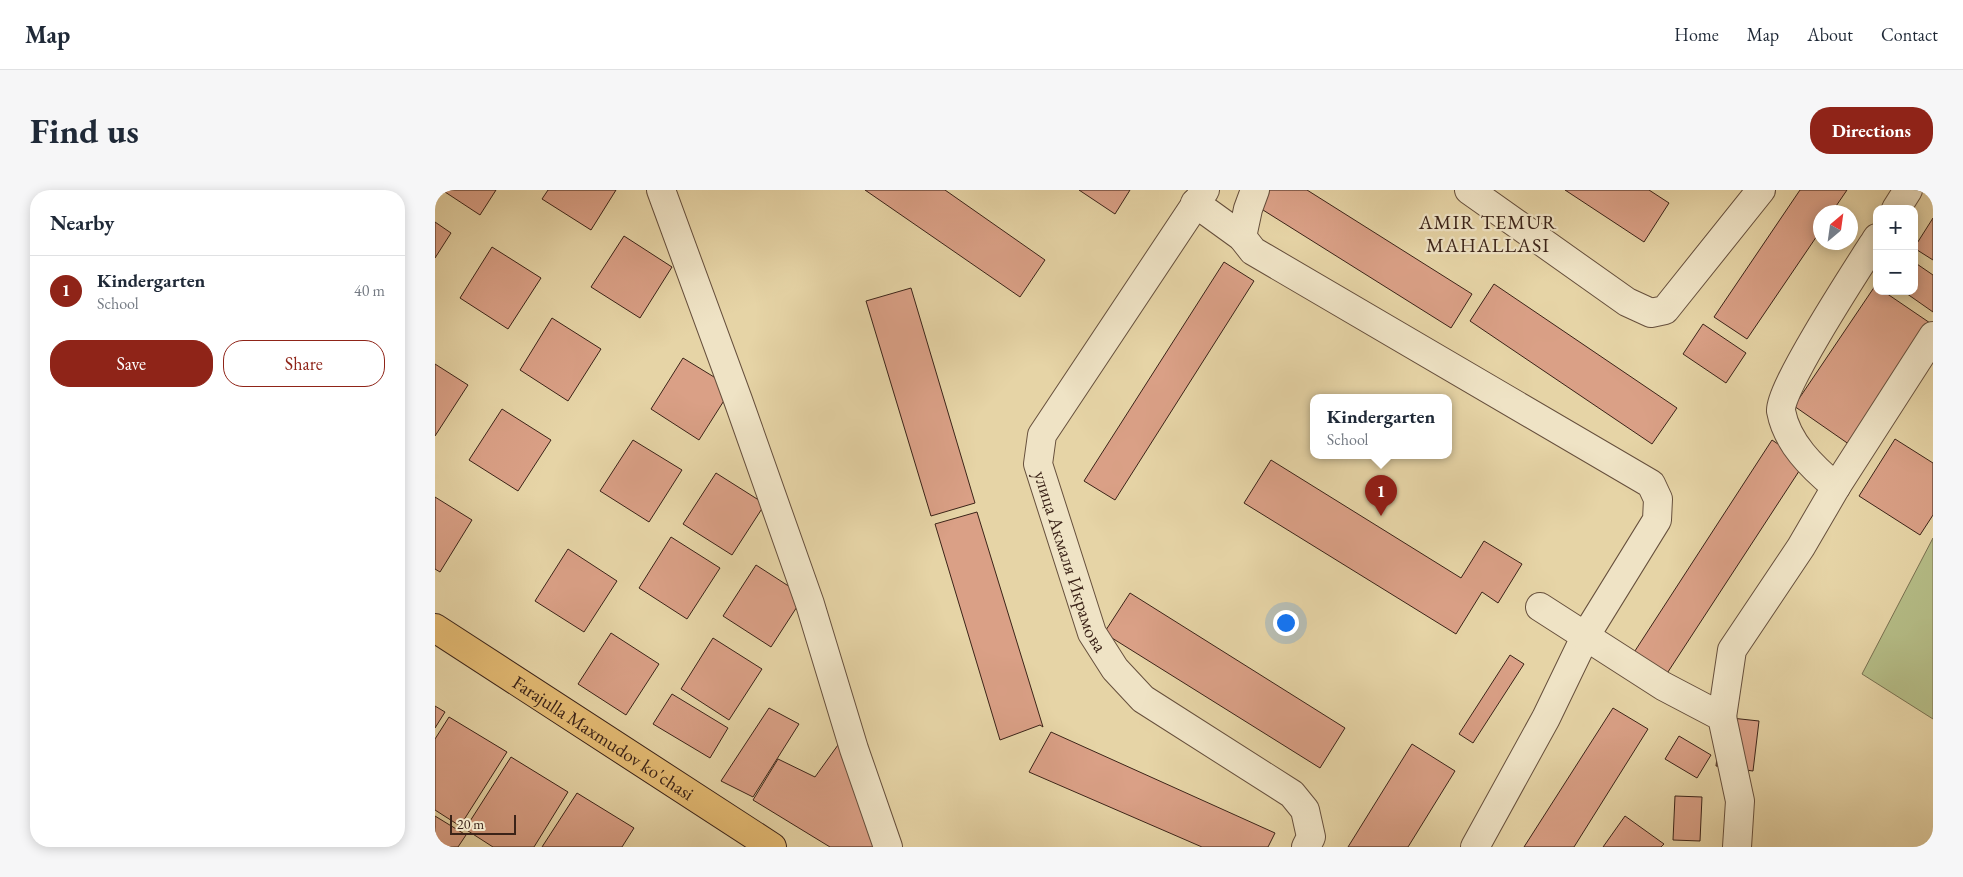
<!DOCTYPE html>
<meta charset="utf-8">
<style>
body{margin:0;font-family:"EB Garamond",serif;background:#f6f6f7;color:#1f2937}
.controls{position:absolute;right:15px;top:15px;display:grid;overflow:hidden;border-radius:10px;box-shadow:0 2px 12px #0003}
.controls button{width:45px;height:45px;display:grid;place-items:center;padding:0;border:0;border-bottom:1px solid #e0e1e3;background:#fff;color:#1f2937;font:25px sans-serif}
.compass{position:absolute;left:1378px;top:15px;width:45px;height:45px;border-radius:50%;background:#fff;box-shadow:0 2px 12px #0003;rotate:29deg}
.scale{position:absolute;left:15px;bottom:12px;width:66px;box-sizing:border-box;padding-left:5px;border:2px solid #3b2318;border-top:0;font-size:14px;line-height:18px;white-space:nowrap;color:#3b2318;-webkit-text-stroke:4px #efe3c5;paint-order:stroke}
.you{position:absolute;left:850px;top:432px;width:18px;height:18px;margin:-12px;border:4px solid #fff;border-radius:50%;background:#1a73e8;box-shadow:0 0 0 8px #1a73e833}
.badge{display:grid;place-items:center;width:32px;height:32px;border-radius:50%;background:#8f2418;color:#fff;font-size:16px;font-weight:700}
.pin{position:absolute;translate:-50% -41px;filter:drop-shadow(0 1px 2px #0008)}
.pin::after{content:'';position:absolute;top:26px;width:18px;height:15px;background:inherit;clip-path:polygon(0 0,100% 0,50% 100%)}
.popup{position:absolute;left:875px;top:204px;width:142px;height:65px;box-sizing:border-box;display:grid;place-content:center;border-radius:10px;background:#fff;filter:drop-shadow(0 1px 4px #0005);font-size:16px;white-space:nowrap;color:#747a83}
.popup b{font-size:19px;color:#1f2937}
.popup::after{content:'';position:absolute;left:50%;top:100%;margin-left:-10px;border:10px solid transparent;border-top-color:#fff}
.list{margin:0;padding:0;list-style:none}
h2{display:flex;justify-content:space-between;align-items:center;height:65px;margin:0;padding:0 20px;font-size:21px}
h2 small{font-size:16px;font-weight:400;color:#747a83}
.list li{display:grid;grid-template-columns:32px 1fr auto;gap:15px;align-items:center;box-sizing:border-box;height:70px;padding:0 20px;border-top:1px solid #e0e1e3}
.list b{display:block;font-size:19px;white-space:nowrap}
.list p{margin:0;font-size:16px;white-space:nowrap;color:#747a83}
.list em{font-size:16px;font-style:normal;color:#747a83}
.actions{display:flex;gap:10px;padding:15px 20px}
.actions a{flex:1;padding:11px 0;border:1px solid #8f2418;border-radius:20px;text-align:center;font-size:18px;color:#8f2418}
.actions .main{background:#8f2418;color:#fff}
.map{position:relative;flex:none;width:1498px;height:657px;overflow:hidden;border-radius:20px}
header{display:flex;align-items:center;gap:30px;box-sizing:border-box;height:70px;padding:0 25px;background:#fff;border-bottom:1px solid #e0e1e3}
header strong{font-size:24px}
nav{display:flex;gap:28px;margin-inline-start:auto;font-size:18px}
.intro{display:flex;align-items:center;justify-content:space-between;box-sizing:border-box;height:120px;padding:0 30px}
h1{margin:0;font-size:35px}
.button{padding:12px 22px;border-radius:20px;background:#8f2418;color:#fff;font-size:18px;font-weight:700}
main{display:flex;gap:30px;padding:0 30px}
aside{flex:1;background:#fff;border-radius:20px;box-shadow:0 2px 12px #0003}
.map>svg:first-child{display:block}
.green{fill:#b5bd87;stroke:#787050}
.building{fill:#daa086;stroke:#3b2318}
.lines{fill:none;stroke-linecap:round;stroke-linejoin:round}
.minor-casing{stroke:#664f3c;stroke-width:30}
.major-casing{stroke:#3b2318;stroke-width:30}
.minor{stroke:#efe3c5;stroke-width:28}
.major{stroke:#e3ba73;stroke-width:28}
.labels{text-anchor:middle;stroke-width:4.5;stroke-linejoin:round;paint-order:stroke}
.street-label{font-size:19px;fill:#3b2318;stroke:#efe3c5}
.neighbourhood-label{font-size:20px;letter-spacing:1px;fill:#3b2318;stroke:#efe3c5}
</style>
<header>
<strong>Map</strong>
<nav><a>Home</a><a>Map</a><a>About</a><a>Contact</a></nav>
</header>
<div class="intro"><h1>Find us</h1><a class="button">Directions</a></div>
<main>
<aside>
<h2>Nearby<small></small></h2>
<ul class="list">
<li><span class="badge">1</span><div><b>Kindergarten</b><p>School</p></div><em>40 m</em></li>
</ul>
<div class="actions"><a class="main">Save</a><a>Share</a></div>
</aside>
<div class="map">
<svg width="1498" height="657" viewBox="0 0 1498 657">
<rect width="100%" height="100%" fill="#e6d4a6"/>
<filter id="stains"><feTurbulence type="fractalNoise" baseFrequency=".004" numOctaves="4"/><feColorMatrix values="0 0 0 0 .2 0 0 0 0 .09 0 0 0 0 .02 0 0 0 .5 -.17"/></filter>
<radialGradient id="worn" r=".72"><stop offset=".6" stop-color="#630" stop-opacity="0"/><stop offset="1" stop-color="#630" stop-opacity=".3"/></radialGradient>
<!-- green -->
<path class="green" d="M1498,348V529L1427,484Z"/>
<!-- building -->
<path class="building" d="M7,0H61L45,25Z
M113,0H181L156,40L107,9Z
M430,0H510L610,70L585,107Z
M644,0H695L680,24Z
M829,0H872L1037,104L1016,138L820,15Z
M1130,0H1214L1234,13L1209,52Z
M1365,0H1412L1397,22H1386V40L1312,149L1279,127Z
M1498,28V70L1479,58Z
M0,32L16,43L0,68Z
M189,46L237,77L205,128L156,97Z
M57,57L106,88L73,139L25,108Z
M789,72L819,91L680,310L649,291Z
M1479,72L1498,85V122L1468,101H1479Z
M1059,94L1242,218L1217,254L1035,131Z
M1440,96L1442,101H1448L1498,135L1418,257L1359,216Z
M476,98L540,313L496,326L431,111Z
M117,128L166,159L133,211L85,180Z
M1268,134L1311,163L1291,193L1248,164Z
M248,168L297,198L264,250L216,219Z
M0,174L33,195L0,246Z
M67,219L116,250L83,301L34,270Z
M1460,249L1498,273V325L1485,345L1424,306Z
M198,250L247,280L214,332L165,301Z
M1337,250L1370,272L1229,488L1196,467Z
M836,270L1026,388L1049,351L1087,374L1063,413L1047,402L1021,444L809,313Z
M281,283L330,314L297,365L248,334Z
M0,307L37,330L5,382L0,379Z
M542,322L608,537L605,535L565,550L500,334Z
M236,347L285,378L252,429L204,398Z
M133,359L182,391L149,442L100,411Z
M321,375L369,406L336,457L288,426Z
M695,403L910,538L885,578L669,443Z
M176,443L224,474L191,525L143,494Z
M278,448L327,479L294,530L246,499Z
M1075,465L1089,474L1038,553L1024,544Z
M237,504L293,538L275,568L218,534Z
M0,516L10,522L0,538Z
M334,518L364,534L318,607L286,591Z
M1178,518L1213,539L1139,657H1089Z
M14,527L72,562L25,636L0,620V549Z
M1287,527L1324,531L1318,581L1281,576Z
M616,542L840,643L833,657H767L594,582Z
M1244,546L1276,565L1262,588L1230,569Z
M408,548L443,657H395L318,610L343,569L380,587Z
M977,554L1020,581L973,657H913Z
M76,567L133,602L99,657H58L30,639Z
M142,603L199,638L187,657H107Z
M1240,606L1267,607L1265,651L1238,650Z
M0,626L31,645L23,657H0Z
M1190,626L1229,654L1226,657H1168Z"/>
<g class="lines">
<defs>
<g id="minor">
<path d="M226,0L303,210L375,414L419,559L453,657"/>
<path id="s1" d="M770,0L607,245L603,274L657,443L680,479L708,509L857,604L870,620L876,647L871,657"/>
<path d="M1034,0L1192,112L1216,123L1230,120L1326,0"/>
<path d="M760,13L807,47L818,61L1216,294L1223,309L1222,330L1151,445L1111,528L1040,657"/>
<path d="M1461,19L1473,0"/>
<path d="M807,47L813,19L820,0"/>
<path d="M1401,297C1377,277 1352,253 1346,221C1343,200 1426,73 1442,48"/>
<path d="M1105,417L1228,496L1287,527L1305,611L1302,657"/>
<path d="M1287,527L1297,460L1366,357L1401,297L1498,146"/>
</g>
<g id="major">
<path id="s2" d="M0,438L337,657"/>
</g>
</defs>
<!-- minor casing -->
<use href="#minor" class="minor-casing"/>
<!-- major casing -->
<use href="#major" class="major-casing"/>
<!-- minor -->
<use href="#minor" class="minor"/>
<!-- major -->
<use href="#major" class="major"/>
</g>
<g class="labels">
<!-- street labels -->
<g class="street-label">
<text dy="7" stroke="none"><textPath href="#s1" startOffset="426">улица Акмаля Икрамова</textPath></text>
<text dy="7" stroke="none"><textPath href="#s2" startOffset="201">Farajulla Maxmudov ko'chasi</textPath></text>
</g>
<!-- neighbourhood labels -->
<g class="neighbourhood-label">
<text x="1053" y="39">AMIR TEMUR<tspan x="1053" dy="23">MAHALLASI</tspan></text>
</g>
</g>
<rect width="100%" height="100%" filter="url(#stains)"/>
<rect width="100%" height="100%" fill="url(#worn)"/>
</svg>
<div class="controls">
<button>+</button>
<button>−</button>
</div>
<svg class="compass" viewBox="-18 -18 36 36"><path d="M0-13l5 13h-10z" fill="#e53935"/><path d="M0 13l5-13h-10z" fill="#747a83"/></svg>
<div class="scale">20 m</div>
<div class="you"></div>
<div class="pin badge" style="left:946px;top:326px">1</div>
<div class="popup"><b>Kindergarten</b>School</div>
</div>
</main>
